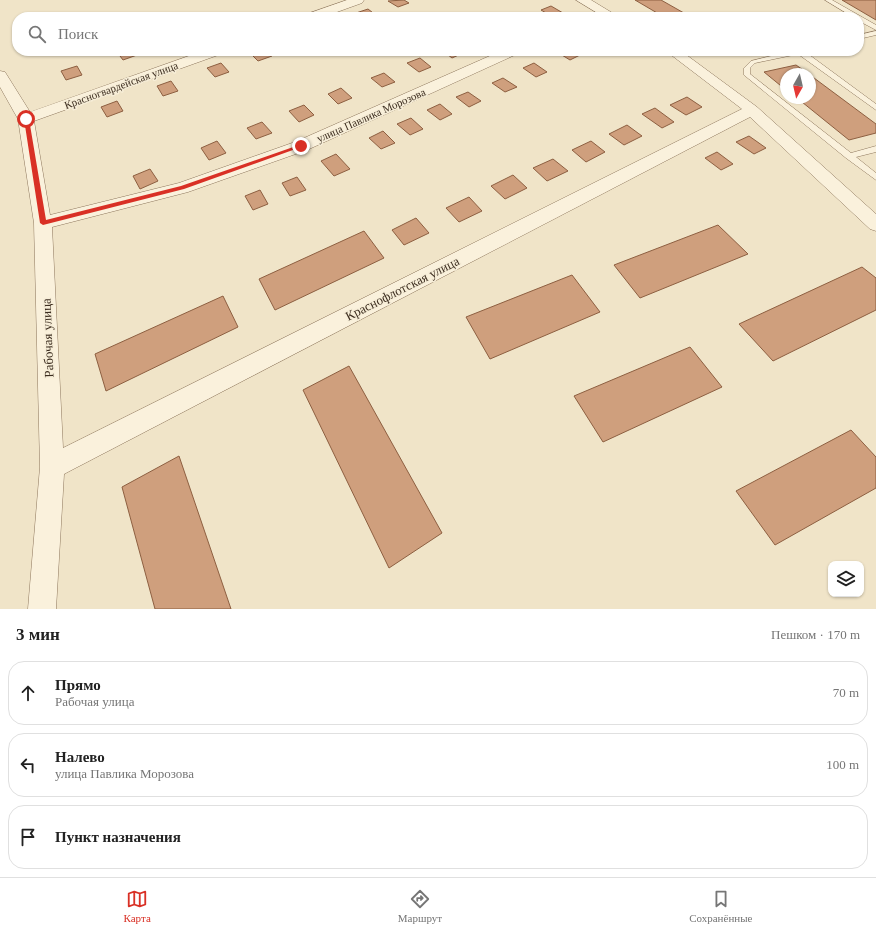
<!DOCTYPE html>
<html lang="ru">
<meta charset="utf-8">
<style>
body{margin:0;font-family:Georgia,serif;background:#f6f6f6;color:#222}
.controls{position:absolute;right:12px;bottom:12px;display:grid;overflow:hidden;border-radius:8px;box-shadow:0 1px 3px #0004}
.controls button{width:36px;height:36px;display:grid;place-items:center;padding:0;border:0;border-bottom:1px solid #e0e0e0;background:#fff;color:#222;font:20px sans-serif}
.compass{position:absolute;left:780px;top:68px;width:36px;height:36px;border-radius:50%;background:#fff;box-shadow:0 1px 3px #0004;rotate:188deg}
.stop{position:absolute;width:12px;height:12px;margin:-9px;border:3px solid #d93025;border-radius:50%;background:#fff}
.stop.end{background:#d93025;border-color:#fff;box-shadow:0 1px 4px #0008}
.list{margin:0;padding:0;list-style:none}
h2{display:flex;justify-content:space-between;align-items:center;height:52px;margin:0;padding:0 16px;font-size:17px}
h2 small{font-size:13px;font-weight:400;color:#767676}
.list li{display:grid;grid-template-columns:26px 1fr auto;gap:12px;align-items:center;box-sizing:border-box;height:64px;margin:0 8px 8px;padding:0 8px;border:1px solid #e0e0e0;border-radius:16px}
.list b{display:block;font-size:15px;white-space:nowrap}
.list p{margin:0;font-size:13px;white-space:nowrap;color:#767676}
.list em{font-size:13px;font-style:normal;color:#767676}
.icon{flex:none;width:22px;height:22px;fill:none;stroke:currentColor;stroke-width:2;stroke-linecap:round;stroke-linejoin:round}
.map{position:relative;flex:none;width:876px;height:609px;overflow:hidden}
.search{position:absolute;background:#fff;box-shadow:0 1px 3px #0004;left:12px;right:12px;top:12px;height:44px;display:flex;align-items:center;gap:10px;box-sizing:border-box;padding:0 14px;border-radius:16px;color:#767676;font-size:15px}
.sheet{height:268px;background:#fff}
nav{display:flex;justify-content:space-around;align-items:center;box-sizing:border-box;height:56px;border-top:1px solid #e0e0e0;background:#fff;font-size:11px;color:#767676}
nav a{display:grid;justify-items:center;gap:2px}
nav .on{color:#d93025}
.map>svg:first-child{display:block}
.building{fill:#cf9f7d;stroke:#8d5f41}
.lines{fill:none;stroke-linecap:round;stroke-linejoin:round}
.service-casing{stroke:#8d765c;stroke-width:1}
.minor-casing{stroke:#8d765c;stroke-width:1}
.service{fill:#faf1dc;fill-rule:evenodd}
.minor{fill:#faf1dc;fill-rule:evenodd}
.route{fill:#d93025}
.labels{text-anchor:middle;stroke-width:3;stroke-linejoin:round;paint-order:stroke}
.far-street-label{font-size:11px;fill:#3d2e20;stroke:#f7eed8}
.street-label{font-size:13px;fill:#3d2e20;stroke:#f7eed8}
</style>
<div class="map">
<svg width="876" height="609" viewBox="0 0 876 609">
<rect width="100%" height="100%" fill="#f0e4c8"/>
<!-- building -->
<path class="building" d="M404,0L409,3L398,7L388,1Z
M635,0H661L691,17H664Z
M842,0H876V20Z
M551,6L563,13L553,17L541,10Z
M368,9L377,16L361,17L356,13Z
M134,51L137,55L123,60L117,52Z
M255,51H266L272,56L258,61L250,53Z
M443,51H460L463,53L452,58Z
M558,51H573L580,55L570,60L557,52Z
M420,58L431,67L419,72L407,63Z
M221,63L229,72L215,77L207,68Z
M534,63L547,72L536,77L523,68Z
M796,65L809,74H786V90L764,72Z
M77,66L82,75L66,80L61,71Z
M384,73L395,82L382,87L371,78Z
M810,75L876,124V133L849,140L797,98H810Z
M503,78L517,87L505,92L492,83Z
M171,81L178,91L163,96L157,86Z
M341,88L352,98L338,104L328,94Z
M468,92L481,101L469,107L456,97Z
M687,97L702,107L686,115L670,105Z
M117,101L123,111L107,117L101,107Z
M440,104L452,114L440,120L427,110Z
M304,105L314,115L299,122L289,111Z
M655,108L674,122L662,128L642,114Z
M411,118L423,129L410,135L397,124Z
M262,122L272,133L256,139L247,128Z
M627,125L642,136L624,145L609,134Z
M383,131L395,143L381,149L369,138Z
M749,136L766,148L754,154L736,142Z
M217,141L226,153L209,160L201,148Z
M591,141L605,152L586,162L572,150Z
M717,152L733,164L721,170L705,158Z
M336,154L350,169L334,176L321,161Z
M553,159L568,171L547,181L533,168Z
M150,169L158,181L140,189L133,176Z
M513,175L527,188L505,199L491,186Z
M297,177L306,190L290,196L282,183Z
M260,190L268,204L253,210L245,196Z
M469,197L482,211L459,222L446,208Z
M416,218L429,233L404,245L392,230Z
M718,225L748,254L640,298L614,265Z
M364,231L384,258L275,310L259,279Z
M862,267L876,278V310L773,361L739,324Z
M572,275L600,312L490,359L466,317Z
M223,296L238,327L106,391L95,354Z
M690,347L722,387L603,442L574,396Z
M349,366L442,533L389,568L303,390Z
M851,430L876,457V488L775,545L736,491Z
M179,456L231,609H155L122,487Z"/>
<g class="lines">
<defs>
<path id="service" d="M825,0H832L876,25V30L859,21V17H853Z
M876,31V35L859,39V35Z
M792,51H804L876,104V110L798,54L755,63L750,68V74L851,153L876,146V152L856,157L876,173V180L846,158L744,75V68L751,61Z"/>
<path id="minor" d="M347,0H364L362,3L323,17H305L307,14Z
M576,0H591L619,17H604Z
M203,51H223L221,54L34,121L50,215L179,183L295,142L501,51H519L517,54L307,150L188,192L52,227L63,448L742,109L666,51H681L757,107L876,214V231L870,229L750,117L64,474L56,609H28L40,467L34,223L18,119L0,87V71L5,72L30,112Z"/>
</defs>
<!-- service casing -->
<use href="#service" class="service-casing"/>
<!-- minor casing -->
<use href="#minor" class="minor-casing"/>
<!-- service -->
<use href="#service" class="service"/>
<!-- minor -->
<use href="#minor" class="minor"/>
</g>
<!-- route -->
<path class="route" d="M26,117L29,119L46,220L181,186L299,145L304,146L184,189L43,225L40,223L24,119Z"/>
<g class="labels">
<!-- far-street labels -->
<g class="far-street-label">
<text transform="translate(121 85) rotate(-20)" y="4">Красногвардейская улица</text>
<text transform="translate(371 115) rotate(-24)" y="4">улица Павлика Морозова</text>
</g>
<!-- street labels -->
<g class="street-label">
<text transform="translate(402 288) rotate(-27)" y="5">Краснофлотская улица</text>
<text transform="translate(47 338) rotate(-92)" y="5">Рабочая улица</text>
</g>
</g>
</svg>
<div class="controls">
<button><svg class="icon" aria-label="layers" viewBox="0 0 24 24"><path d="M12 4l9 5-9 5-9-5zM3 14l9 5 9-5"/></svg></button>
</div>
<svg class="compass" viewBox="-18 -18 36 36"><path d="M0-13l5 13h-10z" fill="#e53935"/><path d="M0 13l5-13h-10z" fill="#767676"/></svg>
<div class="stop" style="left:26px;top:119px"></div>
<div class="stop end" style="left:301px;top:146px"></div>
<div class="search"><svg class="icon" aria-label="search" viewBox="0 0 24 24"><circle cx="10" cy="10" r="6"/><path d="M15 15l6 6"/></svg>Поиск</div>
</div>
<section class="sheet">
<h2>3 мин<small>Пешком · 170 m</small></h2>
<ul class="list">
<li><svg class="icon" aria-label="ahead" viewBox="0 0 24 24"><path d="M12 20V5M6 11l6-6 6 6"/></svg><div><b>Прямо</b><p>Рабочая улица</p></div><em>70 m</em></li>
<li><svg class="icon" aria-label="left" viewBox="0 0 24 24"><path d="M17 20v-9H6M10 6l-5 5 5 5"/></svg><div><b>Налево</b><p>улица Павлика Морозова</p></div><em>100 m</em></li>
<li><svg class="icon" aria-label="arrive" viewBox="0 0 24 24"><path d="M6 21V4h12l-3 4 3 4H6"/></svg><div><b>Пункт назначения</b></div></li>
</ul>
</section>
<nav>
<a class="on"><svg class="icon" aria-label="map" viewBox="0 0 24 24"><path d="M3 6l6-2 6 2 6-2v14l-6 2-6-2-6 2zM9 4v14M15 6v14"/></svg>Карта</a>
<a><svg class="icon" aria-label="directions" viewBox="0 0 24 24"><path d="M12 3l9 9-9 9-9-9zM9 14v-3h6M13 9l2 2-2 2"/></svg>Маршрут</a>
<a><svg class="icon" aria-label="saved" viewBox="0 0 24 24"><path d="M7 4h10v16l-5-4-5 4z"/></svg>Сохранённые</a>
</nav>
